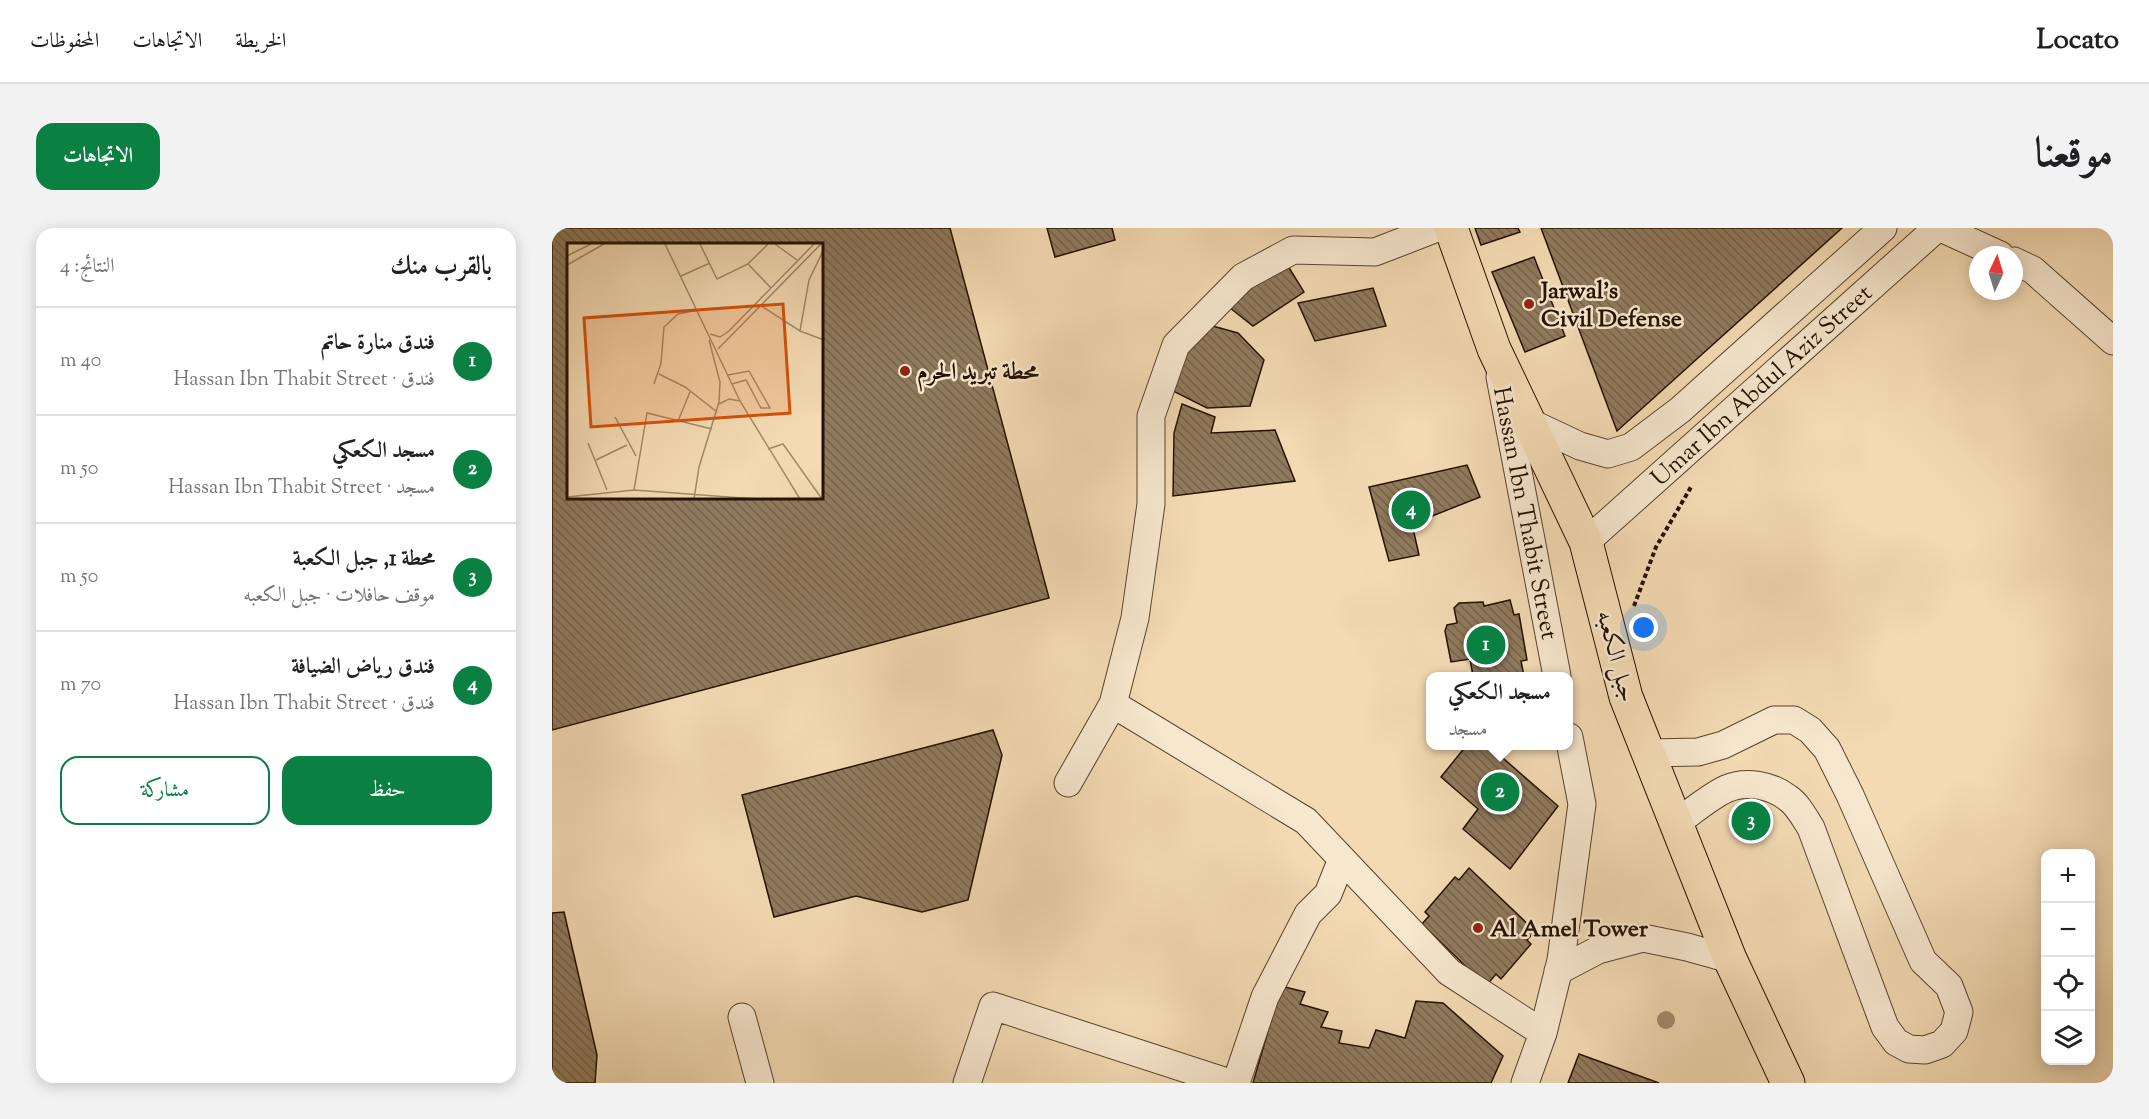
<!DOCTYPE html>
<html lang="ar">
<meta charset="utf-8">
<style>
body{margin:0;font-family:"Sorts Mill Goudy",Amiri,serif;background:#f2f2f2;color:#202124;direction:rtl}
.controls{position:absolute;right:18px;bottom:18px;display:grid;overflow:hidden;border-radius:12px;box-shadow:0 3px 15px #0003}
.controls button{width:54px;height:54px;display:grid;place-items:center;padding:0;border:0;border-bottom:2px solid #e0e0e0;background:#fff;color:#202124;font:30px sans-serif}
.compass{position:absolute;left:1417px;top:18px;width:54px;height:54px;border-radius:50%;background:#fff;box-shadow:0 3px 15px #0003;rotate:4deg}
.you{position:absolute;left:1092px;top:400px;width:21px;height:21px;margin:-15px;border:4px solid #fff;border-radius:50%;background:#1a73e8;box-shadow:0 0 0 9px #1a73e833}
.badge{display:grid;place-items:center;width:39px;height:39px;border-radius:50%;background:#0b8043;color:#fff;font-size:20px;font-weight:700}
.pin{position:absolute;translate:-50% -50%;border:3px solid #fff;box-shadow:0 2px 6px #0006}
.popup{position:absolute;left:874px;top:444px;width:147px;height:78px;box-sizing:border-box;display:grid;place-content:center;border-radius:12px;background:#fff;filter:drop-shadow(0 2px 4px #0005);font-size:20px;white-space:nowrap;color:#757577}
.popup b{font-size:22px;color:#202124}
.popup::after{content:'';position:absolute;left:50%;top:100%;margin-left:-12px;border:12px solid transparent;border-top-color:#fff}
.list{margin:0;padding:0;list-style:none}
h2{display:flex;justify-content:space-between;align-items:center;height:78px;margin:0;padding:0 24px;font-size:26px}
h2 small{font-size:20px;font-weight:400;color:#757577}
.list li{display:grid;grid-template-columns:39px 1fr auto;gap:18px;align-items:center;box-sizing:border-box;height:108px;padding:0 24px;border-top:2px solid #e0e0e0}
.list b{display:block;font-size:22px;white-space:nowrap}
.list p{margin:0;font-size:20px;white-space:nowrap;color:#757577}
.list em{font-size:20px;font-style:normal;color:#757577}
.actions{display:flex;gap:12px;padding:18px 24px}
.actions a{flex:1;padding:14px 0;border:2px solid #0b8043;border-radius:18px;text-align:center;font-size:21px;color:#0b8043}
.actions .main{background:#0b8043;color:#fff}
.icon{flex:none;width:33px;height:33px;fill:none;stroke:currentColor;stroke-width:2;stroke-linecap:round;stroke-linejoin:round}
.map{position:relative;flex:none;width:1561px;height:855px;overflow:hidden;direction:ltr;border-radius:18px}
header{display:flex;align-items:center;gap:36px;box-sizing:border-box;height:84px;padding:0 30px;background:#fff;border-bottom:2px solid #e0e0e0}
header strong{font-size:28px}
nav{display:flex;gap:33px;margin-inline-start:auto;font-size:21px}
.intro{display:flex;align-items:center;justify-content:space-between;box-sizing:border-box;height:144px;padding:0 36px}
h1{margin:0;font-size:42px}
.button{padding:15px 27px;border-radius:18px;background:#0b8043;color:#fff;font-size:21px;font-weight:700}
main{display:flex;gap:36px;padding:0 36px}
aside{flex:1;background:#fff;border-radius:18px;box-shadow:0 3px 15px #0003}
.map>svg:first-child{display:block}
.building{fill:url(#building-back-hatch);stroke:#251100;stroke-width:1.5;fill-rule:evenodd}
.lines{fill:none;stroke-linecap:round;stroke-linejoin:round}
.minor-casing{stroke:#58432d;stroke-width:29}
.highway-casing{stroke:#251100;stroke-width:35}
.path{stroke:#251100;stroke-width:4;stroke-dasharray:4.5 3;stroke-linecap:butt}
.minor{stroke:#f7e7ce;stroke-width:27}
.highway{stroke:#f3dab3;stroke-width:33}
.tree{fill:#a38b6d}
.poi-dot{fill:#8f2418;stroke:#f7e7ce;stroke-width:2}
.labels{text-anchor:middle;stroke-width:5;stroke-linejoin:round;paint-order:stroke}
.poi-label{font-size:24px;font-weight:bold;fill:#251100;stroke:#f7e7ce;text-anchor:start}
.street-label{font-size:24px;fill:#251100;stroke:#f7e7ce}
.inset-road{fill:none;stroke:#a18a6b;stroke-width:1.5}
.view{fill:#d4520b;fill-opacity:0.15;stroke:#d4520b;stroke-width:3}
.inset-edge{fill:none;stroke:#251100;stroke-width:3}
</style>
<header>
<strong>Locato</strong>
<nav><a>الخريطة</a><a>الاتجاهات</a><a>المحفوظات</a></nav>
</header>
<div class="intro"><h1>موقعنا</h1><a class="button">الاتجاهات</a></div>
<main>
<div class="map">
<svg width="1561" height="855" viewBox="0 0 1561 855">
<defs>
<pattern id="building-back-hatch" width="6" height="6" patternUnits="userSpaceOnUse" patternTransform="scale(1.5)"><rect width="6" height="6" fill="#907a5d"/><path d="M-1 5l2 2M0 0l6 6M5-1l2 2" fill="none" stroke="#75634a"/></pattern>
</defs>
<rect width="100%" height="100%" fill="#f3dab3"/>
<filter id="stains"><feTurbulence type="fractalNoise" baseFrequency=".00333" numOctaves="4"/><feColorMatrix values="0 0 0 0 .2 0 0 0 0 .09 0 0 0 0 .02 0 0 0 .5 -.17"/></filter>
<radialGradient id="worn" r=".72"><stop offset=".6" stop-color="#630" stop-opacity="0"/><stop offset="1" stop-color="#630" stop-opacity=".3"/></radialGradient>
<!-- building -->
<path class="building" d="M0,0H398L497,370L0,502ZM16,16H270V270H16Z
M495,0H560L563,12L503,29Z
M923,0H966L968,4L929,17Z
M989,0H1290L1065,203Z
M982,29L1013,108L973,124L940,44Z
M736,38L752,64L701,98L668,72Z
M821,60L834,98L763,113L746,75Z
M646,94L686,105L712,132L698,178L655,180L617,161Z
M630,176L663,189L659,205L723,202L743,253L621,268L622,205Z
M915,237L928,269L860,296L867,327L837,333L817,259Z
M958,372L962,387L967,386L975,432L969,433L972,448H944V446L921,448L918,431L899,434L893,403L895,397L905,395L902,380L907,375L931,374L932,378Z
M441,502L450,527L416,672L370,684L304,668L222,689L190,567Z
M914,518H937L1006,578L958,641L911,601L926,581L889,549Z
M917,640L983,703L975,712L979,716L949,751L944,746L934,758L870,696L877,688L873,684L903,649L907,652Z
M12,684L45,827L43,855H0V685Z
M729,758L753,764L748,776L776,784L769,799L790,803L787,815L817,820L824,802L853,810L864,773L891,775L951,828L939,855H701Z
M1027,826L1107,855H1016Z"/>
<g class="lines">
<defs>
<path id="minor" d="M1389,0L1448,27
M1462,33L1481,42L1561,113
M948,149L1005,448
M977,194L1028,218L1056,226L1079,219L1128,182L1331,0
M1034,314L1385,0
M561,476L754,593L897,744L991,805
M1096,525L1146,524L1171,517L1222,492H1242L1258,502L1275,521L1298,567L1371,733L1397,758L1407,784L1402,803L1390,816L1373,822L1357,821L1344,814L1333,799L1259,600C1252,589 1246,577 1236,570C1219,557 1194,552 1174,561C1157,569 1140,584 1124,595
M516,555L561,476L583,390L599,276V188L624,117L691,49L741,22L823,24L885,0
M1006,743L1046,722L1091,710L1135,719L1178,731
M190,789L208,855
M415,855L441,778L678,855
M684,855L713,769L756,686L776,666L790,631
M973,855L991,805L1009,732L1030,576L1017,509"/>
<path id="highway" d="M899,0L942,121L1034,314L1074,469L1178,731L1236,855"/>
</defs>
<!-- minor casing -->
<use href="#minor" class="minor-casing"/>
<!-- highway casing -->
<use href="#highway" class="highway-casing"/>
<!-- path -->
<path class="path" d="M1082,378L1104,319L1139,259"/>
<!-- minor -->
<use href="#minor" class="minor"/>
<!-- highway -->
<use href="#highway" class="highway"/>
</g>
<!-- trees -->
<circle class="tree" cx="1114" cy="792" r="9"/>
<!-- markers -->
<g class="poi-dot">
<circle cx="977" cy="76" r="6"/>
<circle cx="353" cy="143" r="6"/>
<circle cx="926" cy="700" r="6"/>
</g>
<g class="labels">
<!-- poi labels -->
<g class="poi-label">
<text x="989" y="70">Jarwal's<tspan x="989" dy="28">Civil Defense</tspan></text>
<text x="365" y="151">محطة تبريد الحرم</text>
<text x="938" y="708">Al Amel Tower</text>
</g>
<!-- street labels -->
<g class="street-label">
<text transform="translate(1209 157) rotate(-42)" y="8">Umar Ibn Abdul Aziz Street</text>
<text transform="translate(974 285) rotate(79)" y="8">Hassan Ibn Thabit Street</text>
<text transform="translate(1065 428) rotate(75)" y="8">جبل الكعبه</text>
</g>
</g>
<!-- overview -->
<g transform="translate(15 15)">
<rect width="256" height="256" fill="#f3dab3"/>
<path class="inset-road" d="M98,1L173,158L233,256M133,1L150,36L181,21L201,1M208,1L230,17M0,13L24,1M181,21L204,45M0,22L37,1M114,33L143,20M193,62L233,88L242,37L257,6M233,88L257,97M143,91L153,94L162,88L247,1M151,106L254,1M92,131L118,144L150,169M161,132L182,128L203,165H194L179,137L165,141M87,141L94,120L97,84L111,71L131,67M152,161L162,156L173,158M48,174L69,213M111,178L123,149M21,200L40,247M201,206L216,201L255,256M29,217L60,202M67,247L80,170L145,186M0,254L67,247L189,256M127,256L132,224L152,159L153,139L142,97"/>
<path class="view" d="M216,61L223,170L24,184L17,75Z"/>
<rect width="256" height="256" class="inset-edge"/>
</g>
<rect width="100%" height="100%" filter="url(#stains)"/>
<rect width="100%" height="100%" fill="url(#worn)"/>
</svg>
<div class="controls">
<button>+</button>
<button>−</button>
<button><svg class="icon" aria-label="locate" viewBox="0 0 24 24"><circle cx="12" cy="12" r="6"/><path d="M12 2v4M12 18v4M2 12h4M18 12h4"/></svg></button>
<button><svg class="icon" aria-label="layers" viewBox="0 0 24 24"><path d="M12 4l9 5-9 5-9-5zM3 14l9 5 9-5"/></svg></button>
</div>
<svg class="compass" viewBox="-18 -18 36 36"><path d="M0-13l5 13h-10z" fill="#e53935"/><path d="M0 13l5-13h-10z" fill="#757577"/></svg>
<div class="you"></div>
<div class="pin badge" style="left:934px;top:417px">1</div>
<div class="pin badge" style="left:948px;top:564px">2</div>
<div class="popup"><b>مسجد الكعكي</b>مسجد</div>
<div class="pin badge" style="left:1199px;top:593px">3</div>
<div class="pin badge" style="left:859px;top:282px">4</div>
</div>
<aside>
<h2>بالقرب منك<small>النتائج: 4</small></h2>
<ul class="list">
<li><span class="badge">1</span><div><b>فندق منارة حاتم</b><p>فندق · Hassan Ibn Thabit Street</p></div><em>40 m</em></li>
<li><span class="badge">2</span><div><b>مسجد الكعكي</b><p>مسجد · Hassan Ibn Thabit Street</p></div><em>50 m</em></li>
<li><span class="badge">3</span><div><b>محطة 1, جبل الكعبة</b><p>موقف حافلات · جبل الكعبه</p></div><em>50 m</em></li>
<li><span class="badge">4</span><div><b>فندق رياض الضيافة</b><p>فندق · Hassan Ibn Thabit Street</p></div><em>70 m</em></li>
</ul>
<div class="actions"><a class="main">حفظ</a><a>مشاركة</a></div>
</aside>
</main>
